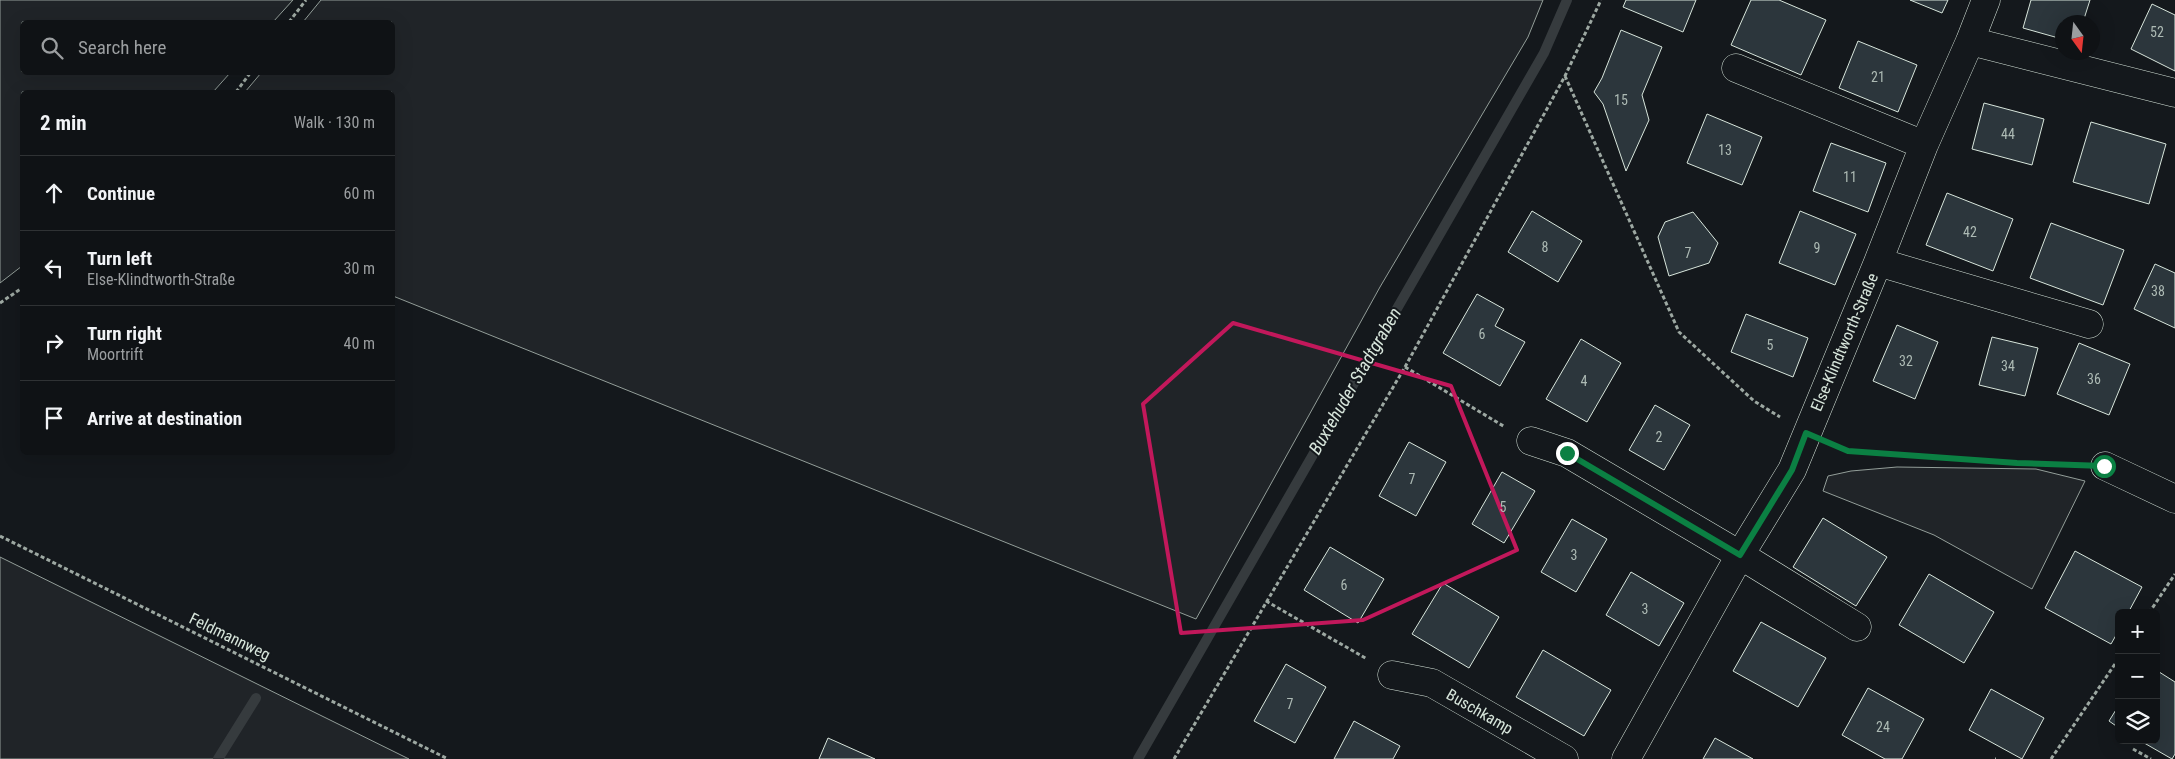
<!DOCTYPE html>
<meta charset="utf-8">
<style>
body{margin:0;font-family:"Roboto Condensed",sans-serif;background:#181b1e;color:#f1f3f6}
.controls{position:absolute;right:15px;bottom:15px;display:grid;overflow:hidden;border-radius:8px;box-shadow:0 5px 20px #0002}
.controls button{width:45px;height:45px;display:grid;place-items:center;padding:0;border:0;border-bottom:1px solid #2f3234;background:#0f1215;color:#f1f3f6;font:25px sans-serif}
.compass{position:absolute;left:2055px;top:15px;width:45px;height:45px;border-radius:50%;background:#0f1215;box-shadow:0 5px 20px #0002;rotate:165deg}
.stop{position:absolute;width:15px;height:15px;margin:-11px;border:4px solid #0b8043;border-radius:50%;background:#fff}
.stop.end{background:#0b8043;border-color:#fff;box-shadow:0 1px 5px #0008}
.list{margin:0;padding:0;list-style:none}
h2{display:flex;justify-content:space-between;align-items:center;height:65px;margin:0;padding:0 20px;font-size:21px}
h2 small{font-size:16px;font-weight:400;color:#9b9ea0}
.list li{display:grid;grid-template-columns:32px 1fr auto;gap:15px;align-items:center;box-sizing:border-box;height:75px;padding:0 20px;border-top:1px solid #2f3234}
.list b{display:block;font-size:19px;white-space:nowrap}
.list p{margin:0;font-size:16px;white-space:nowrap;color:#9b9ea0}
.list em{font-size:16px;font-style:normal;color:#9b9ea0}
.icon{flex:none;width:28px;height:28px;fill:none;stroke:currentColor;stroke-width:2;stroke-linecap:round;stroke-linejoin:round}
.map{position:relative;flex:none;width:2175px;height:759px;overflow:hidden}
.search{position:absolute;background:#0f1215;box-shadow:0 5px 20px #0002;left:20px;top:20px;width:375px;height:55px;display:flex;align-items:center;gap:12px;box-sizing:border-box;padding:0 18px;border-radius:8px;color:#9b9ea0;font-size:19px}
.panel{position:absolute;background:#0f1215;box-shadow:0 5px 20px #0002;left:20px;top:90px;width:375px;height:365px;border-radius:8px}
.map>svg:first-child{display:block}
.green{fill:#202428;stroke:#939e99}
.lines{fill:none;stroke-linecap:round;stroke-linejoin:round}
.stream{stroke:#363b3e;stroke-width:10}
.building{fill:#2c363c;stroke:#d8e6dc}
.minor-casing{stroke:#d8e6dc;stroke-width:29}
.path{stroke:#9da8a2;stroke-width:3;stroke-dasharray:4 2.5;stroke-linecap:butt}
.minor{stroke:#14181c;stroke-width:28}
.route{stroke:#0b8043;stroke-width:6}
.marked{fill:none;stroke:#c2185b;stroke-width:4;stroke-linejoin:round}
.labels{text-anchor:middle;stroke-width:4;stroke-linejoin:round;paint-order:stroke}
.number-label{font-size:14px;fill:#adbab4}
.street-label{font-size:16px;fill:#d8e6dc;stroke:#14181c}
.water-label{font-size:18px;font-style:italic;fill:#d8e6dc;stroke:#14181c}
</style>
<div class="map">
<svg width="2175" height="759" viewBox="0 0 2175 759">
<rect width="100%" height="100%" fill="#14181c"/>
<!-- green -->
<path class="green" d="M0,0H293L273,22H22V72L230,73L213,92H22V266L0,283Z
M321,0H1543L1528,37L1380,287L1196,619L393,296L392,92H245L261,73L392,72V22H303Z
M1897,467L2036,469L2085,481L2032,589L1934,535L1823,491L1828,476L1851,471Z
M0,557L409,759H0Z"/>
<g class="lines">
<!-- stream -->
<path class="stream" d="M218,759L256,698
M1138,759L1544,53L1567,0"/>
</g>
<!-- building -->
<path class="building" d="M1626,0H1696L1683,32L1623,7Z
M1751,0H1779L1826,20L1801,75L1731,45Z
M1910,0H1948L1942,13Z
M2031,0H2090L2083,22H2062V39L2023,28Z
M2152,4L2175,15V71L2131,49Z
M1621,30L1662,47L1642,95L1649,120L1626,171L1603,104L1594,92L1602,78Z
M1858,41L1917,65L1898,112L1839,88Z
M1984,103L2044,119L2032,165L1972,149Z
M1707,114L1762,137L1742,185L1687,163Z
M2091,122L2166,144L2149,204L2073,182Z
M1831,143L1886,163L1868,212L1813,191Z
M1947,193L2013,219L1993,271L1926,245Z
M1532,211L1582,241L1558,282L1508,252Z
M1800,211L1856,234L1835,285L1779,263Z
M1693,212L1718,243L1709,263L1669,276L1658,237L1665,222Z
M2051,223L2124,250L2103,305L2030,278Z
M2155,264L2175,273V328L2134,309Z
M1477,294L1504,309L1495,326L1525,342L1500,386L1443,353Z
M1746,314L1808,338L1793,377L1731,352Z
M1897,325L1938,342L1915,399L1873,381Z
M1992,337L2038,348L2025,396L1979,385Z
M1581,339L1621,363L1587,422L1546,399Z
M2079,343L2130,364L2109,415L2057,394Z
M1655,405L1690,425L1664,470L1629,450Z
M1409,442L1446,462L1416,516L1379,496Z
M1502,472L1535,491L1504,543L1472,524Z
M1823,518L1887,557L1856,606L1793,567Z
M1572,519L1607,539L1576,592L1541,572Z
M1330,547L1384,579L1358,623L1304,590Z
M2075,551L2142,587L2128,613H2119V630L2111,644L2045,608Z
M1631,572L1684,603L1659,646L1606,615Z
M1929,574L1994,612L1964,663L1899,625Z
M1443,583L1499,617L1469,668L1412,634Z
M1761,622L1826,658L1798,707L1733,671Z
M1543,650L1611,690L1584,736L1516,697Z
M1286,664L1326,687L1295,743L1254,721Z
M2156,670L2175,682V754L2172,759L2139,740H2156Z
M1868,688L1924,719L1902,759H1885L1842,735Z
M1991,689L2044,718L2022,759L1969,730Z
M2119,705V728L2109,721Z
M1354,721L1400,746L1393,759H1334Z
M828,738L875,759H819Z
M1715,738L1753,759H1703Z"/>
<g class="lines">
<defs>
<path id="minor" d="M1970,41L2175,93
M1736,68L1924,145
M1878,262L2089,324
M1531,441L1567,453L1740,555L1857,627
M2105,466L2175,499
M1392,675L1432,683L1564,759
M1626,759L1740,555L1792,470L1878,262L1924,145L1970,41L1986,0"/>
</defs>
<!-- minor casing -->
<use href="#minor" class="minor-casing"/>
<!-- path -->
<path class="path" d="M289,22L306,0
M1565,76L1679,332L1754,401L1780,417
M236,92L251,72
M0,303L22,288
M1405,367L1505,427
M1834,445L1848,451L2017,463L2074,465
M0,536L448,759
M1266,601L1367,659
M2149,613L2175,574
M2133,749L2151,759
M1174,759L1405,367L1565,76L1601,0
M1995,759H1996
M2051,759L2119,658"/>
<!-- minor -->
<use href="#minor" class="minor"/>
</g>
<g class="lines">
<!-- route -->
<path class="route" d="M1567,453L1740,555L1792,470L1806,433L1848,451L2017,463L2104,466"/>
</g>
<!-- marked area -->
<path class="marked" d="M1233,323L1451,386L1517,550L1363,620L1181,633L1143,404Z"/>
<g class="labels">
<!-- number labels -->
<g class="number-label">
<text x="2157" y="37">52</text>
<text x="1878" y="82">21</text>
<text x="1621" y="105">15</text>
<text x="2008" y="139">44</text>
<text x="1725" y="155">13</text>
<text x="1850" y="182">11</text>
<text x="1970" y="237">42</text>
<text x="1545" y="252">8</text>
<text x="1817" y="253">9</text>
<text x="1688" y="258">7</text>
<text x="2158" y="296">38</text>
<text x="1482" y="339">6</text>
<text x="1770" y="350">5</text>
<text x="1906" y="366">32</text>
<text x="2008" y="371">34</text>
<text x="2094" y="384">36</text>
<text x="1584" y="386">4</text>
<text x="1659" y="442">2</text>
<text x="1412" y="484">7</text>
<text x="1503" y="512">5</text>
<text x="1574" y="560">3</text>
<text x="1344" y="590">6</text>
<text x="1645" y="614">3</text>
<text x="1290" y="709">7</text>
<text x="1883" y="732">24</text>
</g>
<!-- street labels -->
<g class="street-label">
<text transform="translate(1844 342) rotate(-67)" y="6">Else-Klindtworth-Straße</text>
<text transform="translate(230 636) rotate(26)" y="6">Feldmannweg</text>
<text transform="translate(1480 711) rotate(30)" y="6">Buschkamp</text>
</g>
<!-- water labels -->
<g class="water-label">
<text transform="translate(1355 381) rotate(-60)" y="6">Buxtehuder Stadtgraben</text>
</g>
</g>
</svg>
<div class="controls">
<button>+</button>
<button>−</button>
<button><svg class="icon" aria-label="layers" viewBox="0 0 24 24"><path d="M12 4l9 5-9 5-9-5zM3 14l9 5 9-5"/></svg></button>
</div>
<svg class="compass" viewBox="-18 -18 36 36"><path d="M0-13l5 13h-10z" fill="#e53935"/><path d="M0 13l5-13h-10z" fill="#9b9ea0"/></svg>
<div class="stop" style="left:2104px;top:466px"></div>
<div class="stop end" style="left:1567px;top:453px"></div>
<div class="search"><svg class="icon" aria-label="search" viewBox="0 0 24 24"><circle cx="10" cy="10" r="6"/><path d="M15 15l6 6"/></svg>Search here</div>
<section class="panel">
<h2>2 min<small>Walk · 130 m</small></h2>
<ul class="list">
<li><svg class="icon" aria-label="ahead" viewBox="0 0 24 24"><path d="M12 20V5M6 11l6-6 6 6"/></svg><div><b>Continue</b></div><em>60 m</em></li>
<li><svg class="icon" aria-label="left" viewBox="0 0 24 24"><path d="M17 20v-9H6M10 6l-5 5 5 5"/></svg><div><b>Turn left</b><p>Else-Klindtworth-Straße</p></div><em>30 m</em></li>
<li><svg class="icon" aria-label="right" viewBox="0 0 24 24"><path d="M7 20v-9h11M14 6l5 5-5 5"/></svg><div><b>Turn right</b><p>Moortrift</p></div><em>40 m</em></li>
<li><svg class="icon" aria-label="arrive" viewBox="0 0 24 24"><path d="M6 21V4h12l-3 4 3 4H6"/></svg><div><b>Arrive at destination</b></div></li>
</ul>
</section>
</div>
